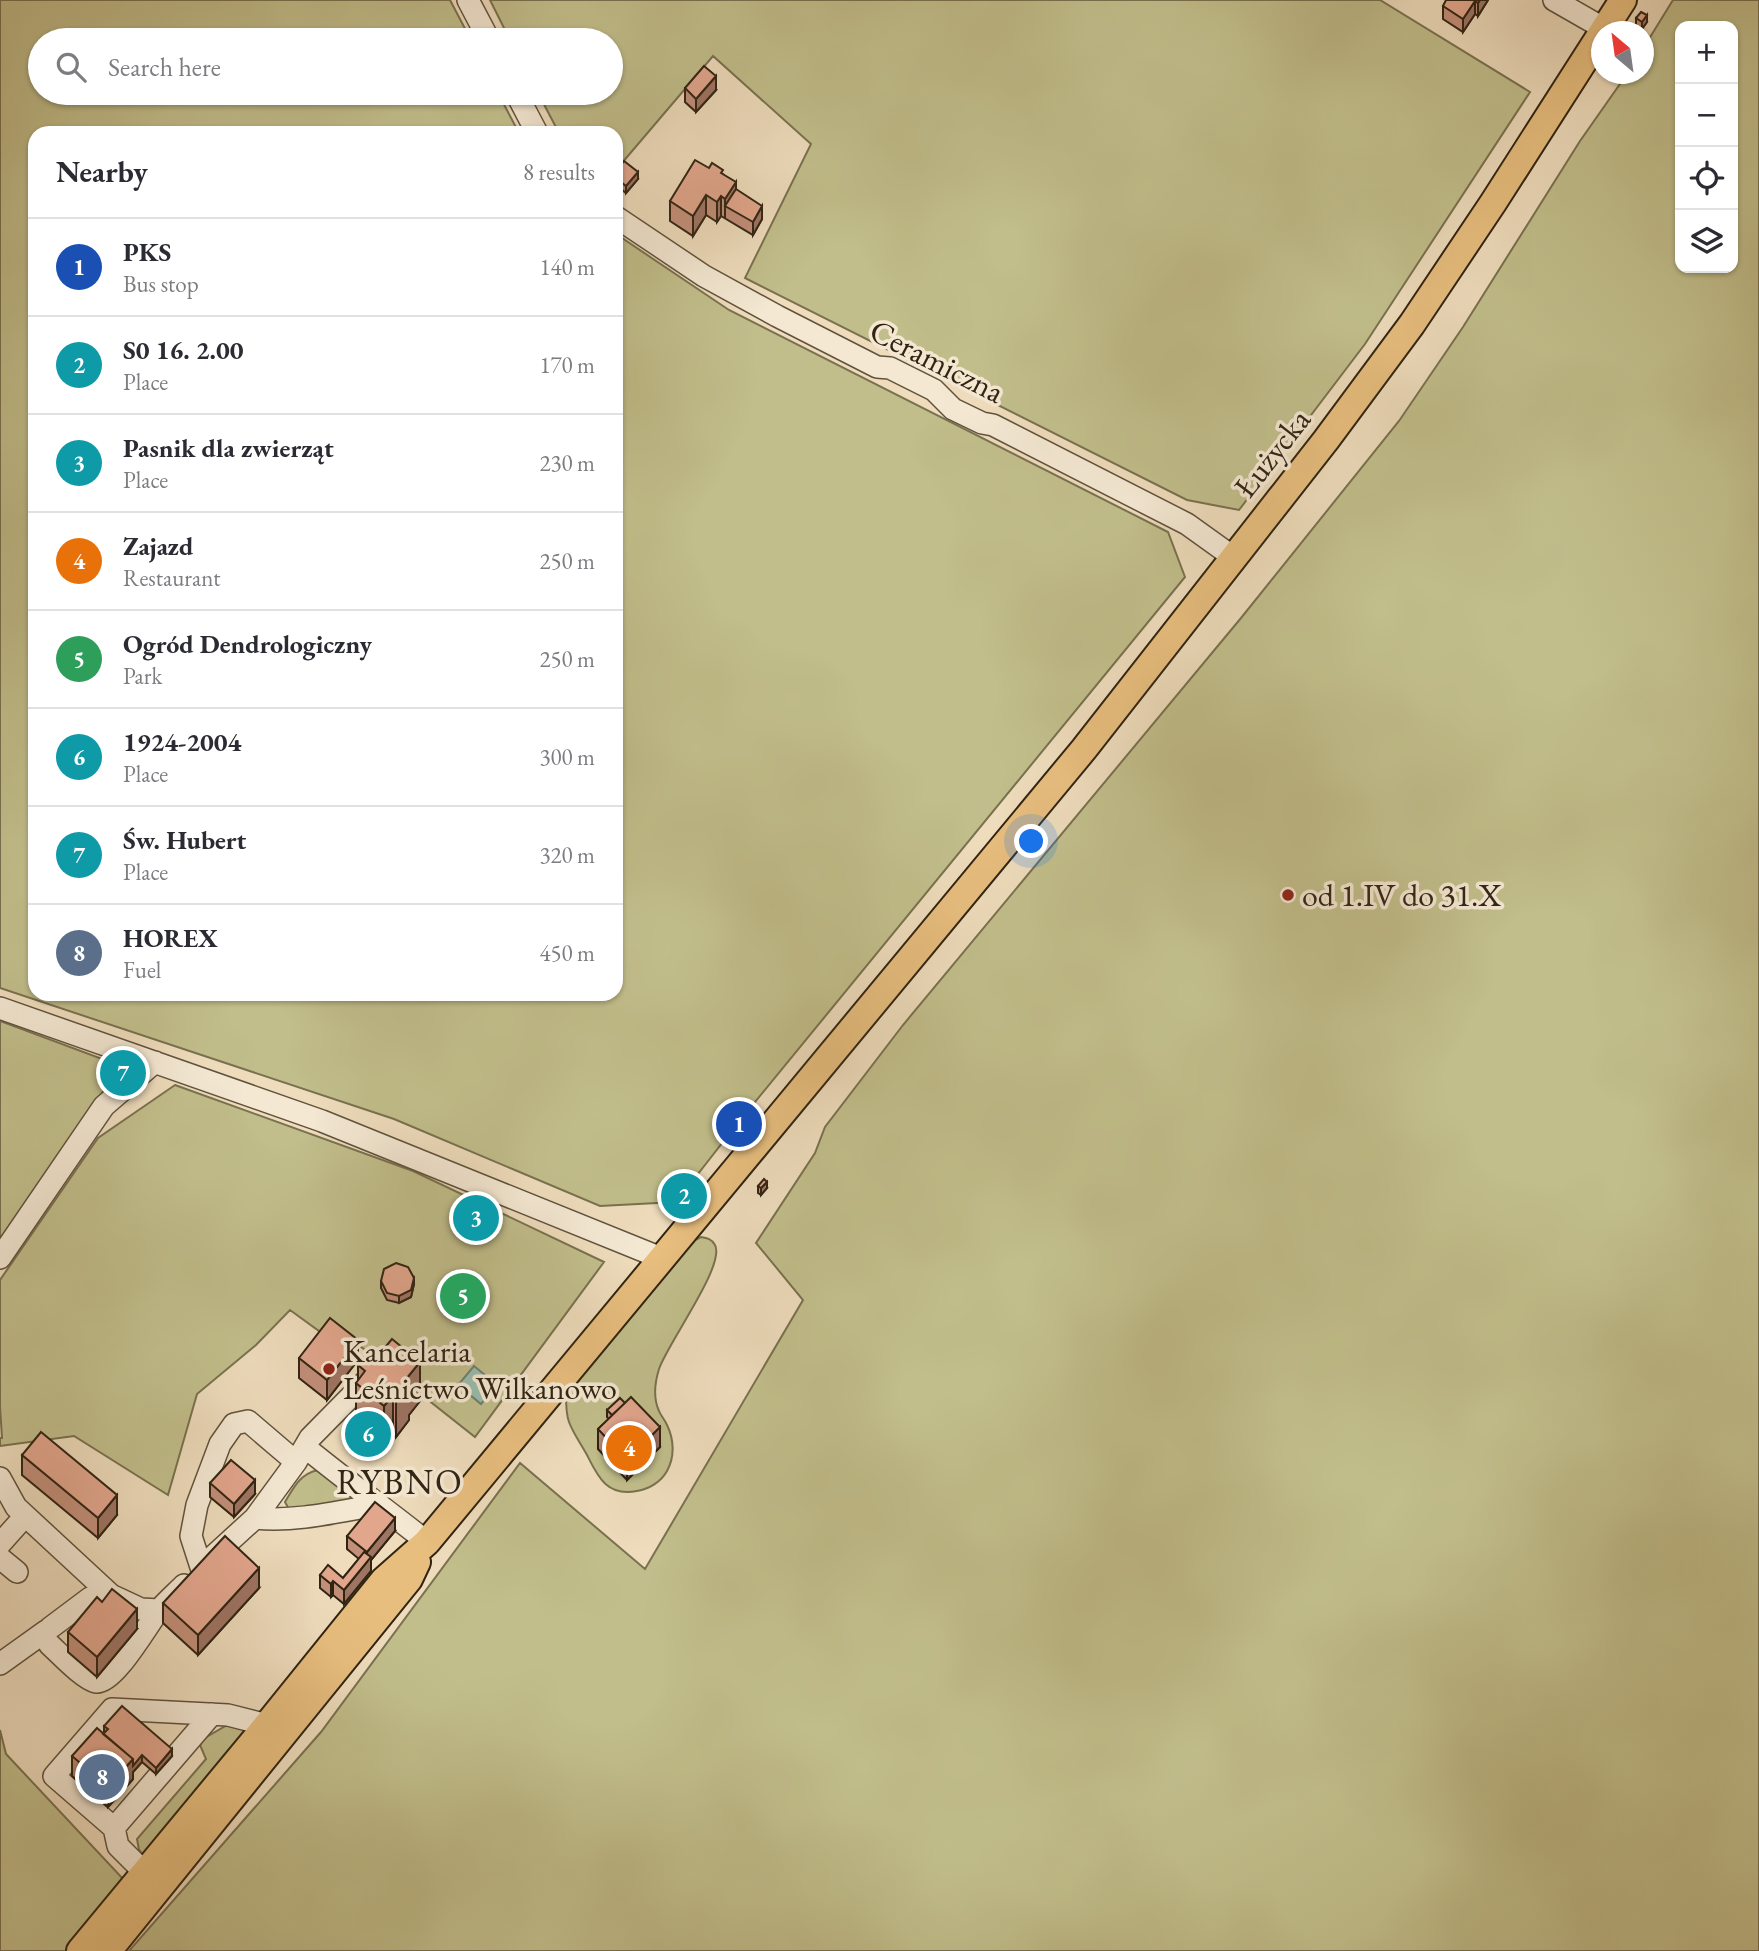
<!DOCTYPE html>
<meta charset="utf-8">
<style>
body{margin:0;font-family:"EB Garamond",serif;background:#f2f2f3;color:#2b2b33}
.controls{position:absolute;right:21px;top:21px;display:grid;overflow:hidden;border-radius:14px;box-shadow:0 2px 5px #0004}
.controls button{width:63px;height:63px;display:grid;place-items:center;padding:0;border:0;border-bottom:2px solid #e1e1e2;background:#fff;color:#2b2b33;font:35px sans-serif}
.compass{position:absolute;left:1591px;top:21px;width:63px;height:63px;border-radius:50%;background:#fff;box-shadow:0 2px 5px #0004;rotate:331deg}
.you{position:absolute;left:1032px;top:842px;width:24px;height:24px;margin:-18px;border:5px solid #fff;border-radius:50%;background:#1a73e8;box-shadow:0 0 0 10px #1a73e833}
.badge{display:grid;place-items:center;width:46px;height:46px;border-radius:50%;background:#8f2418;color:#fff;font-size:23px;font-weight:700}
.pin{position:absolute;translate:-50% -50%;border:4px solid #fff;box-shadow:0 2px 7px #0006}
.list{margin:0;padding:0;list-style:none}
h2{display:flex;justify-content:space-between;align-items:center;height:91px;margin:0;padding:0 28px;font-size:30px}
h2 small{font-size:23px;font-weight:400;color:#7c7c81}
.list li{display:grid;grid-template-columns:46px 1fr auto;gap:21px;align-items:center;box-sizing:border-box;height:98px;padding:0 28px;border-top:2px solid #e1e1e2}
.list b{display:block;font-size:26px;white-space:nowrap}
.list p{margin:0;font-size:23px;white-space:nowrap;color:#7c7c81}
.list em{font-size:23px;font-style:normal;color:#7c7c81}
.icon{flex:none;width:38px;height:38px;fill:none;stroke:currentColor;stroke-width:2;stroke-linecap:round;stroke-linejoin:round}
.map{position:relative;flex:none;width:1759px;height:1951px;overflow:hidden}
.search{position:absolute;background:#fff;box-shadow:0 2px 5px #0004;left:28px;top:28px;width:595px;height:77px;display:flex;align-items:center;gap:18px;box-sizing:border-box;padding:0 24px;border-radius:38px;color:#7c7c81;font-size:26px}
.panel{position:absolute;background:#fff;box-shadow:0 2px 5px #0004;left:28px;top:126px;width:595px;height:875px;border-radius:21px}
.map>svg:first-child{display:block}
.green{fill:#c1be8b;stroke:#79714f;stroke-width:2;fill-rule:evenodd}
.water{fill:#99bcae;stroke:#6f7f70;stroke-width:2}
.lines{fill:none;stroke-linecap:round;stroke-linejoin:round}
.minor-casing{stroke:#60523d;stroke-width:24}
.major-casing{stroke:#312413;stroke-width:30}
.minor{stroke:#f4e8d3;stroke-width:21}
.major{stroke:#e7be7e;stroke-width:26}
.wall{fill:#c28f79;stroke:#312413;stroke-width:2}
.shaded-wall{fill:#9e7463;stroke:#312413;stroke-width:2}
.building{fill:#e2a68d;stroke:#312413;stroke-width:2}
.poi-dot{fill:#8f2418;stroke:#f4e8d3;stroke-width:2.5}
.labels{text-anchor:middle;stroke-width:7;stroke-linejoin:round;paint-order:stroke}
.street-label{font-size:32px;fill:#312413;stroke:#f4e8d3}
.poi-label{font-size:32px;fill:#312413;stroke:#f4e8d3;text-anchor:start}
.quarter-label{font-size:35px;letter-spacing:2px;fill:#312413;stroke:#f4e8d3}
</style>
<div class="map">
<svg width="1759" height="1951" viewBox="0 0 1759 1951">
<rect width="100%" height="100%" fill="#eedcbc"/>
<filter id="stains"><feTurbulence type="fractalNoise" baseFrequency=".00286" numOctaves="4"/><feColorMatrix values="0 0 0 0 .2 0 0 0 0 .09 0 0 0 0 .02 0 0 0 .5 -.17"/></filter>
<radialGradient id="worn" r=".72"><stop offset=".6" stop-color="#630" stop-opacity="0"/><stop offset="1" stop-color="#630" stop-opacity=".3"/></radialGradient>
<!-- green -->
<path class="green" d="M0,0H450L471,40H40V93H498L519,133H35V994H616V234L729,310L1168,532L1185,577L737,1124L676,1202L600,1206L394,1119L0,988Z
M490,0H1380L1530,92L1365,344L1239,510L1187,500L745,278L811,144L713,56L616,170V133H559L538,93H611V40H510Z
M1673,0H1759V1951H129L321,1732L520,1463L645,1569L803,1300L756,1243L815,1153L825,1127L903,1025L1241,618L1399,421L1463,327L1580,141L1627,74H1644V47ZM1680,26H1733V268H1680Z
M0,1021L121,1066L0,1240Z
M175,1085L413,1171L604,1262L475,1437L351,1339L319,1331L290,1310L256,1345L197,1394L168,1495L74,1436L0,1446V1438H2L0,1407V1280L98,1138Z
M701,1237C707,1238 712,1239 715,1245C726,1265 667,1344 659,1369C655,1382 653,1398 659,1411C661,1416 665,1420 667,1425C674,1439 675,1457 667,1471C661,1482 649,1489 637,1491C607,1497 598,1477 587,1455C581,1444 573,1433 569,1422C566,1414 566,1404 566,1395L691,1242Z
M318,1470L364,1503L291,1513L285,1502C294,1487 300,1474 318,1470Z
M229,1724H236L248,1732L148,1860L139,1850L137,1839L206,1759L200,1745L203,1739Z
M0,1730L6,1754L125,1881L68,1951H0Z"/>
<!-- water -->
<path class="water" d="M474,1366L497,1385L481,1404L458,1385Z"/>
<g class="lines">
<defs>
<path id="minor" d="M468,0L489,40
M1554,0L1603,28
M516,93L537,133
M616,217L704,276L777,316L877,367L890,368L934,390L953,409L982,423L993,425L1187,524L1233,557
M0,1008L322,1121L661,1258
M0,1258L104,1106L155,1062
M305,1447C345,1480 387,1510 427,1542
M0,1478L16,1507L111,1595
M255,1518C296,1522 336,1512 377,1505
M0,1544L25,1516
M0,1558L17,1572
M209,1560L255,1518L296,1462L310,1438L374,1373
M201,1567L191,1536L197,1505L220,1444L234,1424L248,1421L296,1462
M50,1628L90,1598L111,1595L141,1609L159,1610
M49,1644C60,1654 83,1679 96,1682C114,1685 149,1622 160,1609C168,1600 176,1593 184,1585
M0,1664L46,1631
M114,1828L212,1714
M158,1877L145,1873L118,1846L114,1828L54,1776L112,1709L228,1715L267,1725L270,1738"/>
<path id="major" d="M80,1951L267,1725L384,1580L427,1542L1084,749L1326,440L1412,324L1493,203L1623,0
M108,1951L409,1579L417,1562"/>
</defs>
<!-- minor casing -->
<use href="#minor" class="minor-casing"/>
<!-- major casing -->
<use href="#major" class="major-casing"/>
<!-- minor -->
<use href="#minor" class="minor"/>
<!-- major -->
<use href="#major" class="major"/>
</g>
<!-- wall -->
<path class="wall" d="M1488,0L1478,16L1475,14L1463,32L1443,19V6Z
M1636,18L1647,22L1642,29L1636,25Z
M685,88L716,90L696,112L685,102Z
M709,168L723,174L762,219L753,235L721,216L717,222L706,215L693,236L670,221V201Z
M616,170L638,179L626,193L616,185Z
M758,1186L767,1188L761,1195L758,1193Z
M381,1281L414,1284L411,1297L399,1303L387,1300L381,1288Z
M299,1358L358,1360L327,1400L299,1378Z
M373,1362L420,1401L409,1415V1420L396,1437L393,1434L384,1445L356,1422V1383L358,1381V1365Z
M607,1410L660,1447L627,1480L598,1449V1429L609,1419L607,1417Z
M22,1455L117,1515L98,1538L22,1475Z
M210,1483L255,1494L234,1517L210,1497Z
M395,1531L371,1560V1571L344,1604L333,1595L331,1597L320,1588V1575L343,1578L359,1559L347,1549V1536Z
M259,1588L198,1655L163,1623V1603Z
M137,1629L97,1677L68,1652V1632Z
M104,1726L172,1756L156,1774L142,1762L133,1772V1779L108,1807L72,1776V1756L103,1734L104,1732Z"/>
<!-- shaded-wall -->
<path class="shaded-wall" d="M1480,0H1488L1478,16V3Z
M1475,1V14L1463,32V19Z
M1647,15V22L1642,29V22Z
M716,76V90L696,112V99Z
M638,172V179L626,193V186Z
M736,182V202L725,206V219V199Z
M706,195V215L693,236V216Z
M721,196V216L717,222V202Z
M762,206V219L753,235V222Z
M767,1182V1188L761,1195V1188Z
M414,1278V1284L411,1297L399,1303V1296Z
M358,1340V1360L327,1400V1380Z
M420,1362V1401L409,1415V1420L396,1437V1398L406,1379Z
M393,1395V1434L384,1445V1406Z
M660,1427V1447L627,1480V1460Z
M255,1480V1494L234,1517V1504Z
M117,1495V1515L98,1538V1518Z
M395,1518V1531L371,1560V1571L344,1604V1590L367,1562V1552Z
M259,1568V1588L198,1655V1635Z
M333,1581V1595L331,1597V1584Z
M137,1609V1629L97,1677V1657Z
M172,1749V1756L156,1774V1768Z
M142,1755V1762L133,1772V1779L108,1807V1787L133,1759Z"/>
<!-- building -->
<path class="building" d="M1446,0H1480L1478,3L1475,1L1463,19L1443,6Z
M1641,12L1647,15L1642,22L1636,18Z
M704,66L716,76L696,99L685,88Z
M695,160L709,168L712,163L723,170L721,173L736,182L725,199L721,196L717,202L706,195L693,216L670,201Z
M624,161L638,172L626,186L616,178V170Z
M736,189L762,206L753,222L725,206Z
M764,1179L767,1182L761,1188L758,1186Z
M396,1263L408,1267L414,1278L411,1290L399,1296L387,1293L381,1281L384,1269Z
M330,1318L358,1340L327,1380L299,1358Z
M392,1339L420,1362L406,1379L409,1381L396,1398L393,1395L384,1406L356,1383L365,1371L358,1365L365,1356L373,1362Z
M631,1397L660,1427L627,1460L598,1429Z
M620,1398L625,1403L612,1415L607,1410Z
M41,1432L117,1495L98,1518L22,1455Z
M231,1460L255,1480L234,1504L210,1483Z
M375,1502L395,1518L367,1552L347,1536Z
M225,1536L259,1568L198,1635L163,1603Z
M364,1552L371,1557L344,1590L333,1581L331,1584L320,1575L328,1565L343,1578Z
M112,1589L137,1609L97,1657L68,1632L97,1597L102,1602Z
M122,1706L172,1749L156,1768L142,1755L133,1766V1759L103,1734L108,1729L104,1726Z
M97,1728L133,1759L108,1787L72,1756Z"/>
<!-- markers -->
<g class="poi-dot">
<circle cx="1288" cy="895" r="7"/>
<circle cx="329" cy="1369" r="7"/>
</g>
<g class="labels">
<!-- street labels -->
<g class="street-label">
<text transform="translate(937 361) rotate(27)" y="11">Ceramiczna</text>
<text transform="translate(1272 453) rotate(-52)" y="11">Łużycka</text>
</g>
<!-- poi labels -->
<g class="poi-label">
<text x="1302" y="906">od 1.IV do 31.X</text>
<text x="343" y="1362">Kancelaria<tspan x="343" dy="37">Leśnictwo Wilkanowo</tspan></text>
</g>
<!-- quarter labels -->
<g class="quarter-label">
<text x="400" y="1494">RYBNO</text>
</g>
</g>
<rect width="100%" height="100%" filter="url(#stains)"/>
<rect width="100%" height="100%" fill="url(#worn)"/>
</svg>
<div class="controls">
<button>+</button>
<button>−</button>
<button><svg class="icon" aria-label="locate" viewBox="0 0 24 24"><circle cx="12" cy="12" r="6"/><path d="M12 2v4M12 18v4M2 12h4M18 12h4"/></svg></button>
<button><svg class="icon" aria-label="layers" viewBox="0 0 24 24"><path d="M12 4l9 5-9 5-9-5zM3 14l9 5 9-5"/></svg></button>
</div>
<svg class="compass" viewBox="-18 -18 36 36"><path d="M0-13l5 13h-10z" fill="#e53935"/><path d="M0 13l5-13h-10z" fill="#7c7c81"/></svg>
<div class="you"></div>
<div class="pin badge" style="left:739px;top:1124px;background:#1a4fb4">1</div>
<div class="pin badge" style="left:684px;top:1196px;background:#0f9aa8">2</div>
<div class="pin badge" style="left:476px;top:1218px;background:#0f9aa8">3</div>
<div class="pin badge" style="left:629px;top:1448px;background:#e8710a">4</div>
<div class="pin badge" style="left:463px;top:1296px;background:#2e9e5b">5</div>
<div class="pin badge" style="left:368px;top:1434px;background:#0f9aa8">6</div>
<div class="pin badge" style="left:123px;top:1073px;background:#0f9aa8">7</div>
<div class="pin badge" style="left:102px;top:1777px;background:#5c6f8a">8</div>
<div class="search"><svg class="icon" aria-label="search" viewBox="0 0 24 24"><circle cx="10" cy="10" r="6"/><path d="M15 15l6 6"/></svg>Search here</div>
<section class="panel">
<h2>Nearby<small>8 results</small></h2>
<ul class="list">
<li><span class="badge" style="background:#1a4fb4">1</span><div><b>PKS</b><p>Bus stop</p></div><em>140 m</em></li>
<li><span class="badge" style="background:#0f9aa8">2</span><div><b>S0 16. 2.00</b><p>Place</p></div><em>170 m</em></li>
<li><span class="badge" style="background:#0f9aa8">3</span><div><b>Pasnik dla zwierząt</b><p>Place</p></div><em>230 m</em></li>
<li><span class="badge" style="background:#e8710a">4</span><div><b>Zajazd</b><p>Restaurant</p></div><em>250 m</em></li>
<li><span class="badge" style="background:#2e9e5b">5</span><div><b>Ogród Dendrologiczny</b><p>Park</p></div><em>250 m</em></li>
<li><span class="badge" style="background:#0f9aa8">6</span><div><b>1924-2004</b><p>Place</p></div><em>300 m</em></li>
<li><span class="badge" style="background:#0f9aa8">7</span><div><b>Św. Hubert</b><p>Place</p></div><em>320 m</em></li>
<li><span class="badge" style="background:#5c6f8a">8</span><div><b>HOREX</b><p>Fuel</p></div><em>450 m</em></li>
</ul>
</section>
</div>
